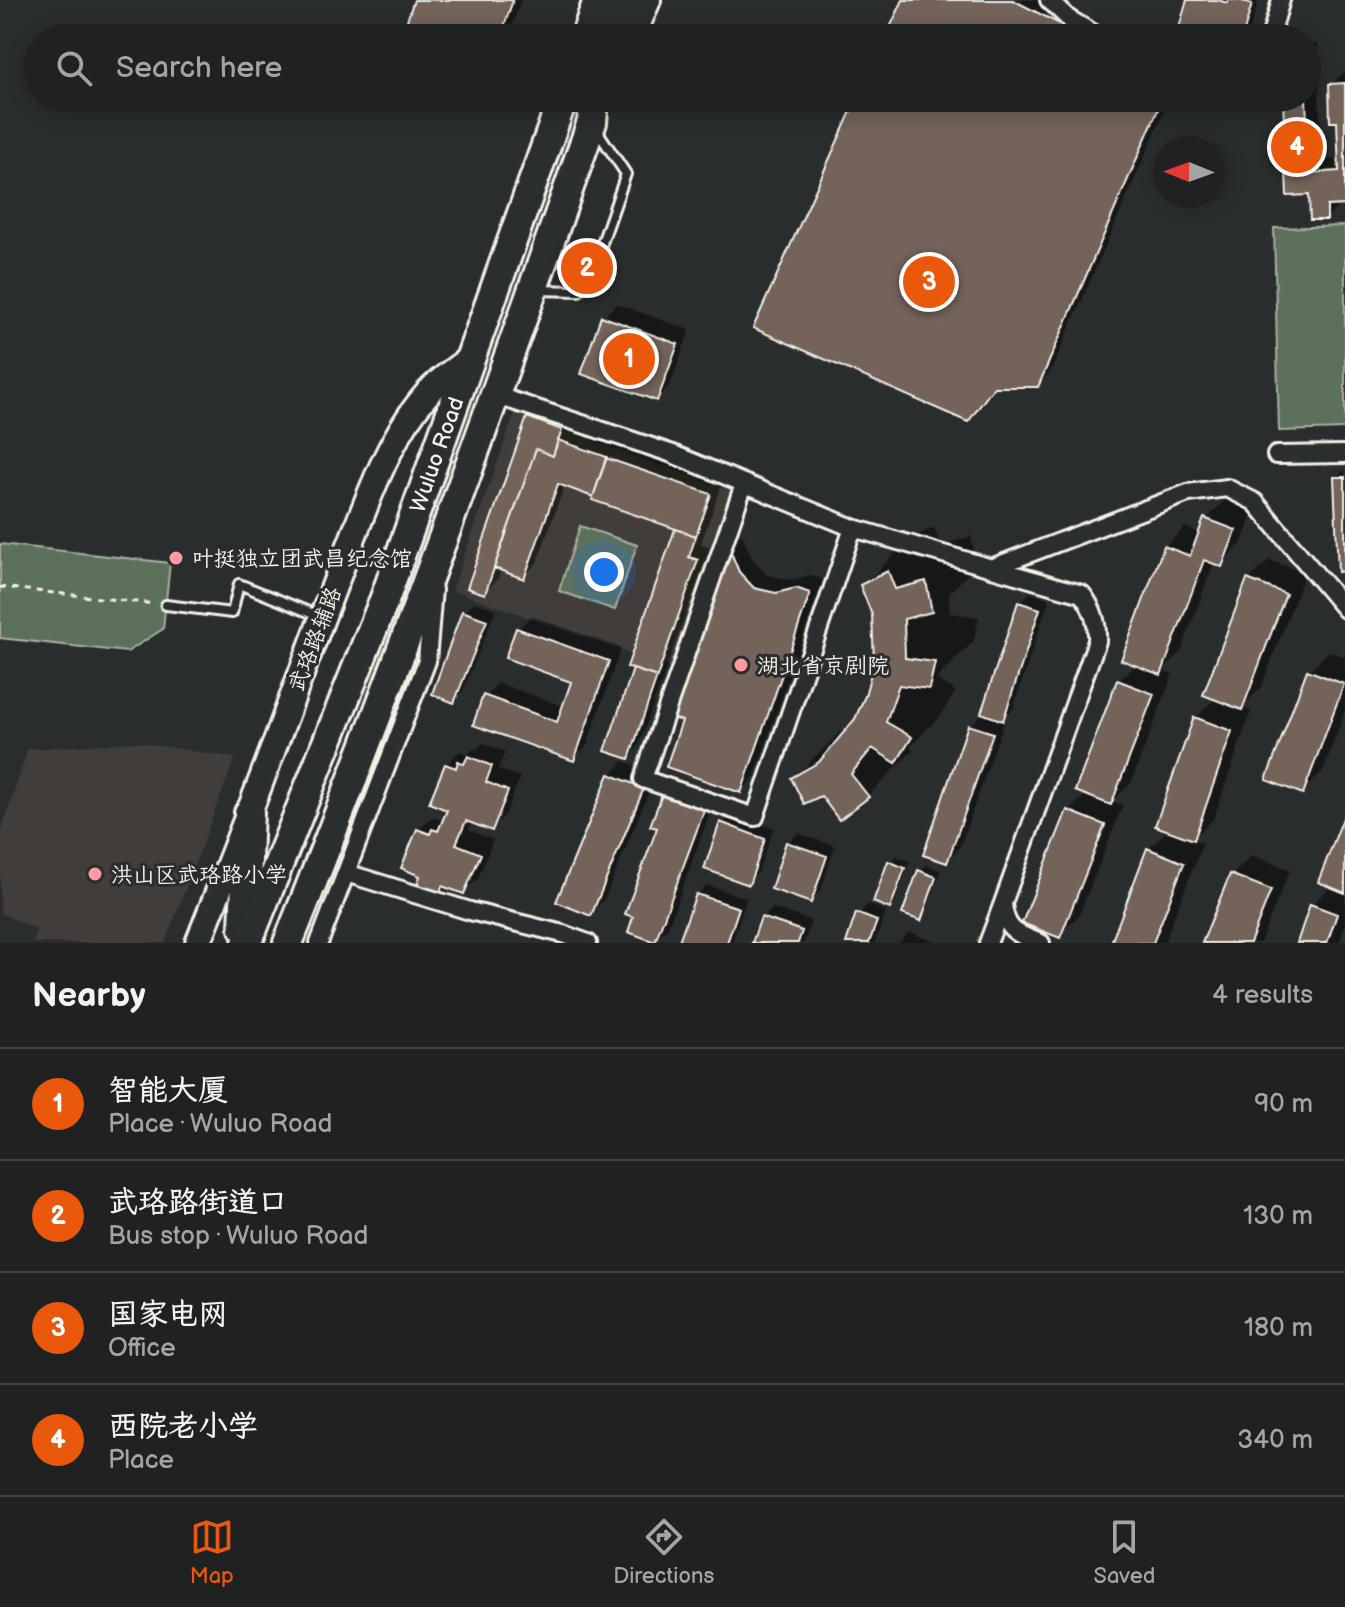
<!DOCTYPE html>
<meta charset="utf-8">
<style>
body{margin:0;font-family:"Balsamiq Sans","LXGW WenKai TC",sans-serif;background:#2d2f2f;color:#f1f3f6}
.compass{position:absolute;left:1153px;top:136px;width:72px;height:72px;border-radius:50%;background:#202222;box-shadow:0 4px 20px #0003;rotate:271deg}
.you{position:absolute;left:604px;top:572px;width:28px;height:28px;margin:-20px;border:6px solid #fff;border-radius:50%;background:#1a73e8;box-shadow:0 0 0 12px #1a73e833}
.badge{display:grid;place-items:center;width:52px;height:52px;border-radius:50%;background:#ea580c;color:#fff;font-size:26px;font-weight:700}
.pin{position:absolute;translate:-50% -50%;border:4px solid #fff;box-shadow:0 2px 8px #0006}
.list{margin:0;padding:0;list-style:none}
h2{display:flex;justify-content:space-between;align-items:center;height:104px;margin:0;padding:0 32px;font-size:34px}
h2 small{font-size:26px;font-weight:400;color:#a2a4a5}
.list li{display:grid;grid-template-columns:52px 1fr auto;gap:24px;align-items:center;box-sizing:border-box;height:112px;padding:0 32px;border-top:2px solid #3d3f40}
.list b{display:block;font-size:30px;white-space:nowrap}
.list p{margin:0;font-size:26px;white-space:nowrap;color:#a2a4a5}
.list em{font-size:26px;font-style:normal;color:#a2a4a5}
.icon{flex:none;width:44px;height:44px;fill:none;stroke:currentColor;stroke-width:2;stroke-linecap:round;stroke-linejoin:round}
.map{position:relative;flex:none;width:1345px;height:943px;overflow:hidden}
.search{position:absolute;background:#202222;box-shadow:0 4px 20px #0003;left:24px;right:24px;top:24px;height:88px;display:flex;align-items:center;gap:20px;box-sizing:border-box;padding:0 28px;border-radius:44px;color:#a2a4a5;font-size:30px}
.sheet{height:552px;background:#202222}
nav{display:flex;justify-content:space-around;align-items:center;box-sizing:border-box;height:112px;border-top:2px solid #3d3f40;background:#202222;font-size:22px;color:#a2a4a5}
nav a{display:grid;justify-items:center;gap:4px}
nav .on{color:#ea580c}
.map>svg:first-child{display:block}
.built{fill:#403e3b}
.green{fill:#5c705b;stroke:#a8b0a2;stroke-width:2}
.shadow{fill:#0007}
.building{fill:#73645a;stroke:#f4f1e8;stroke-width:2}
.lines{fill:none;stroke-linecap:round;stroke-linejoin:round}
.lane-casing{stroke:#f4f1e8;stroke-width:14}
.street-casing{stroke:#f4f1e8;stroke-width:22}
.primary-casing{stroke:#f4f1e8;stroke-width:30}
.highway-casing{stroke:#f4f1e8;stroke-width:34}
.path{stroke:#f4f1e8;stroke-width:3;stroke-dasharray:6 6;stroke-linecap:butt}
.lane{stroke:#2a2d2e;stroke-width:8}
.street{stroke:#2a2d2e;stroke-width:16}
.primary{stroke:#2a2d2e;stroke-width:24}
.highway{stroke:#2a2d2e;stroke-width:28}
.poi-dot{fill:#ff9aa2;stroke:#2a2d2e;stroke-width:3}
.labels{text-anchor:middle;stroke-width:6;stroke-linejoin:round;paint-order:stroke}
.street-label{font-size:22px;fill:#f4f1e8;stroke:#2a2d2e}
.poi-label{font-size:22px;fill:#f4f1e8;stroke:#2a2d2e;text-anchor:start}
</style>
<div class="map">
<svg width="1345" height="943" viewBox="0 0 1345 943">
<rect width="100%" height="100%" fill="#2a2d2e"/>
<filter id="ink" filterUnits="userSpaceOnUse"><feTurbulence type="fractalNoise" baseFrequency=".0125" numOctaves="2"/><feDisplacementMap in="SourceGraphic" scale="16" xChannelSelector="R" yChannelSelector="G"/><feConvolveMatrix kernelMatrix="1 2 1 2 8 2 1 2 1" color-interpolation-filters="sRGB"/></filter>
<g filter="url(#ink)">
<!-- built -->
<path class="built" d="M515,413L735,492L672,669L452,590Z
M137,742L235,758L165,943H33L36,929L0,913V835L28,749Z"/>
<!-- green -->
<path class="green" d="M1345,226V429L1279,431L1274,228Z
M580,526L637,545L615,610L559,591Z
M0,544L170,563L163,629L127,652L0,638Z"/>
<!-- shadow -->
<path class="shadow" d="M416,0H521L508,38H403Z
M905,0H1052L1126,38H888Z
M1189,0H1259L1247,38H1221L1207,34L1203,38H1178Z
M1307,44H1317L1322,160L1340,159L1338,120L1331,85L1345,71V203H1341L1327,218L1311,193L1285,98H1307Z
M860,98H1170L1051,371L1037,385H997L982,406L968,420Z
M617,304L690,330L670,385L657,399L603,317Z
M542,405L619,443L618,445L723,481L701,543L710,547L638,747L628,757L635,670L629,665L678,528L565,484L537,563L524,576L501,568L498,579L484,592L529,419Z
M1345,469V569L1336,478Z
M1226,499L1254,510L1241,544L1221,564L1214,562L1181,652L1162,670L1173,674L1131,783L1113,801L1123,805L1079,915L1059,935L1069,811L1086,794L1119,681L1137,664L1165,547L1185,527L1201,533L1206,519Z
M934,527L941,545L971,536L977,565L949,593L950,613L979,617L974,641L936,679L956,691L941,715L910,747L913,750L868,796L822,793L793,779L839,733L853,725L867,696L876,663L874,614L863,586L908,540Z
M742,534L752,558L767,575L791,580L810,575L823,579L754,778L741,791L684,720L729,546Z
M1269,560L1305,573L1261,688L1242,707L1251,711L1214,818L1193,839L1203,843L1164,943H1113L1148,849L1169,829L1195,718L1216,698L1205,694L1249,580Z
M1030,593L1049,599L1013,709L1002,719L1005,720L960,847L947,861L970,726L983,713L1020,603Z
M474,602L496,609L463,691L453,701L464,612Z
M531,616L621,648L587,745L574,758L485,697L498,683L565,707L574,680L518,629Z
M1329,651L1345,657V711L1323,771L1303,791L1309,671Z
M483,743L505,752L498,769L520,777L505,815L491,829L472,821L469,830L493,840L478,879L464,892L446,885L438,893L423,874L418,830L432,817L443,821L449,809L446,765L460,751L468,754L473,749L476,750Z
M624,761L656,775L604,900L590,914L610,775Z
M678,780L717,794L668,927L655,940L660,827L665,793Z
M732,814L774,828L758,873L748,883L722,824Z
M1345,818V925L1339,943H1299L1312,905L1332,885Z
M798,833L835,846L821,890L810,900L788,843Z
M1252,855L1290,870L1260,943H1204L1232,875Z
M896,856L910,861L896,900L889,906L890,862Z
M926,865L941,871L926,912L920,919V871Z
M707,885L747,898L732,943H692L697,895Z
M868,904L886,911L875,943H848L858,914Z
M773,908L811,921L804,943H754L763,918Z
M909,932L934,941L933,943H899Z"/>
<!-- building -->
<path class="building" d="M414,0H513L500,38H401Z
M903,0H1013L1087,38H885Z
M1187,0H1218L1227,3L1228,0H1239L1252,4L1242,38H1214L1201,34L1200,38H1176Z
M1345,83V205L1327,206V220H1310L1309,195L1287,196L1283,98H1306L1309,173L1339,171L1337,122H1330L1329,84Z
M857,98H1163L1038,387H994L968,422L753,328Z
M601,316L678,344L657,401L581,374Z
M527,417L562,430L553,456L536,449L485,594L467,588Z
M558,440L607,457L593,497L558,484L524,579L494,568L536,449L553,456Z
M606,458L711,494L696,536L592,500Z
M1334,477H1345V571L1338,572Z
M1204,518L1236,530L1222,567L1204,560L1161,675L1121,660L1164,546L1190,556Z
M675,529L696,536L689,557L698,560L657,677L627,667Z
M728,545L739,572L754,588L776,593L796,588L810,593L741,793L666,767L682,721L669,717Z
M888,571L895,589L926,581L932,612L904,619L905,658L935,662L929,689L899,685L886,722L912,737L896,763L872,748L851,774L869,797L839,820L821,796L804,804L791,778L819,762L855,719L865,696L874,662L872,615L860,585Z
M1247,579L1286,594L1242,710L1203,695Z
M1018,602L1040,609L1003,721L981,713Z
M462,611L487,620L454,703L432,694Z
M516,628L609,661L574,761L473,725L483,695L557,722L571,682L505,658Z
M633,669L657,677L629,759L605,751Z
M1307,670L1344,684L1303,794L1266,780Z
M1117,680L1154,694L1111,805L1075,791Z
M1194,717L1232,731L1194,840L1155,826Z
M968,725L993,733L947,863L923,855Z
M468,756L492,766L486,782L508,791L492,831L466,821L456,844L481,854L464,894L442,886L439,896L416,887L420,876L401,868L417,829L430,834L432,829L438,831L447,810L429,803L445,764L456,768L458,761L464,764Z
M609,774L644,788L591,916L556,902Z
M663,792L705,808L655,942L628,932L633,917L625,914L657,828L650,826Z
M1067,810L1105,825L1060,938L1022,923Z
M1345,813V893L1318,882Z
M720,822L765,839L749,885L704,869Z
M786,842L827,856L811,903L771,889Z
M1147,848L1184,863L1153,943H1111Z
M888,861L905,868L890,909L873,902Z
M918,870L936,877L921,921L902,914Z
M1230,874L1271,890L1250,943H1202Z
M696,894L739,908L727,943H685L679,941Z
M1310,904L1337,914L1327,943H1297Z
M856,913L877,921L869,943H846Z
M761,917L802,931L798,943H752Z"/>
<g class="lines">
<defs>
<path id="lane" d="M537,290L579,291L594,266L626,174L596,129
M166,605L232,613L239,584L321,617"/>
<path id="street" d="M1049,0L1069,19L1101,38
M1270,38L1281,0
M495,395L670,453L853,528L1082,594C1093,608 1098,622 1097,641L1003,903C1005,931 1017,934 1041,943
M1276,455L1345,454
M744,484L643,779L755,817L853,528
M991,568L1188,493L1227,488L1255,502L1345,609
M346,873L470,911L563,934L588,943
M319,943L427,661L433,589
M988,943L1003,903"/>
<path id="primary" d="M632,38L648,0
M198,943C231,860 263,777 294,693C312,644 331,594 350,545C370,494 390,436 427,394C439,380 454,370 469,359"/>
<g id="highway">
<path d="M585,38L598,0"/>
<path d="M612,38L625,0"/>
<path d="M244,928L249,813"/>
<path id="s1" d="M247,943L385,598L563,98"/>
<path d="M288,943C397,672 495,397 592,122L594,98"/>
</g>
</defs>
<!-- lane casing -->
<use href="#lane" class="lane-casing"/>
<!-- street casing -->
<use href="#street" class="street-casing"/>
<!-- primary casing -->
<use href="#primary" class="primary-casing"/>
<!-- highway casing -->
<use href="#highway" class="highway-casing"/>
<!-- path -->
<path class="path" d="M0,587L155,604"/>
<!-- lane -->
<use href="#lane" class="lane"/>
<!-- street -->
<use href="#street" class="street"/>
<!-- primary -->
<use href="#primary" class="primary"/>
<!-- highway -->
<use href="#highway" class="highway"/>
</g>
</g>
<!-- markers -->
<g class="poi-dot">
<circle cx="176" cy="558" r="8"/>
<circle cx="741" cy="665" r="8"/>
<circle cx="95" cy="874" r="8"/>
</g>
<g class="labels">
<!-- street labels -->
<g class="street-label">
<text dy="8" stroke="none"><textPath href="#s1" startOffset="524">Wuluo Road</textPath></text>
<text transform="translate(314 639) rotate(-69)" y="8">武珞路辅路</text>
</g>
<!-- poi labels -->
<g class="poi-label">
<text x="192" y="566">叶挺独立团武昌纪念馆</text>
<text x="757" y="673">湖北省京剧院</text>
<text x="111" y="882">洪山区武珞路小学</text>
</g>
</g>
</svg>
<svg class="compass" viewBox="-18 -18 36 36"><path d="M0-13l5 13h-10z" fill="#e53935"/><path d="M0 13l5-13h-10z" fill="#a2a4a5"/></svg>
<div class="you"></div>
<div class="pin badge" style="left:629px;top:359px">1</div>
<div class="pin badge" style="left:587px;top:268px">2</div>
<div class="pin badge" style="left:929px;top:282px">3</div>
<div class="pin badge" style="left:1297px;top:147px">4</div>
<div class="search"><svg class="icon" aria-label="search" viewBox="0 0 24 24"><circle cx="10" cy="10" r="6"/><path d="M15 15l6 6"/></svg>Search here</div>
</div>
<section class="sheet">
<h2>Nearby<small>4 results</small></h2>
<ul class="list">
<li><span class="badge">1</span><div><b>智能大厦</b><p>Place · Wuluo Road</p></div><em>90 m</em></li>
<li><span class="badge">2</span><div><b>武珞路街道口</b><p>Bus stop · Wuluo Road</p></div><em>130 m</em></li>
<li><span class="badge">3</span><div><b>国家电网</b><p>Office</p></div><em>180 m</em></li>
<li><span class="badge">4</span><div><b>西院老小学</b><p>Place</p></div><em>340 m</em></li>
</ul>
</section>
<nav>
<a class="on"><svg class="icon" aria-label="map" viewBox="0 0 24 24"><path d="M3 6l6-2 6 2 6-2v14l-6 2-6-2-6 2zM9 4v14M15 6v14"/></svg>Map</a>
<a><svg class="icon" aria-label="directions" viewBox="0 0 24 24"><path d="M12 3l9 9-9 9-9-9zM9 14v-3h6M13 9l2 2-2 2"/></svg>Directions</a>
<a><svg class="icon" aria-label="saved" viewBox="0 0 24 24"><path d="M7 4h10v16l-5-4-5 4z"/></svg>Saved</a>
</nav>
